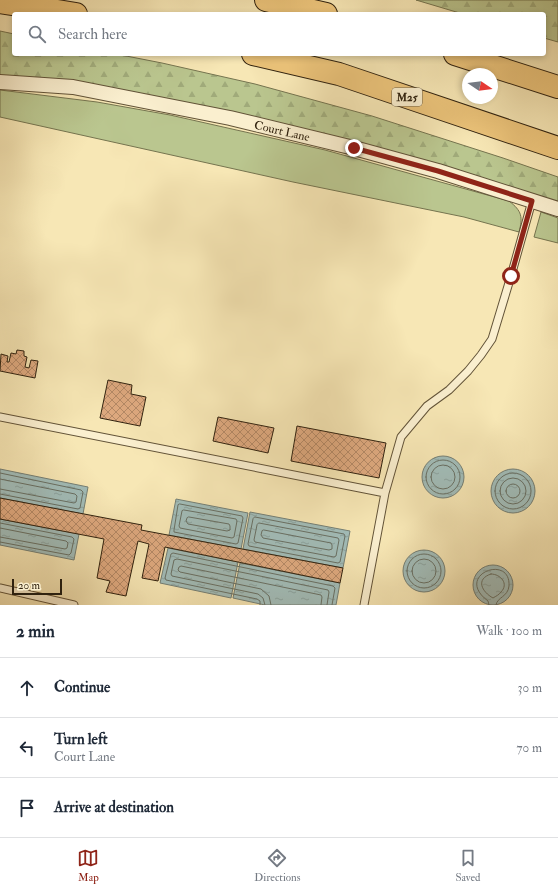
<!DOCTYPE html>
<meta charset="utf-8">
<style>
body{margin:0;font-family:"IM FELL Double Pica",serif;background:#f6f6f7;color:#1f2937}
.compass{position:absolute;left:462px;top:68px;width:36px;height:36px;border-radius:50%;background:#fff;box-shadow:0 2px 6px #0003;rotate:103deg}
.scale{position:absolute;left:12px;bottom:10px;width:50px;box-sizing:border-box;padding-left:4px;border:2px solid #30220f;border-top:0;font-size:11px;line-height:14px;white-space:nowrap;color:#30220f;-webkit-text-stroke:3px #faefcf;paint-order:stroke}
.stop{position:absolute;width:12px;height:12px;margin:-9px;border:3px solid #8f2418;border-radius:50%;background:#fff}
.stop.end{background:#8f2418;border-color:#fff;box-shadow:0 1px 4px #0008}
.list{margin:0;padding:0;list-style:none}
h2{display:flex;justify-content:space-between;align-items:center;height:52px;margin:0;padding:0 16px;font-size:17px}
h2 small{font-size:13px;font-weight:400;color:#747a83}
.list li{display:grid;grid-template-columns:26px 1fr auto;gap:12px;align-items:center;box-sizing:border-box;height:60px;padding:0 16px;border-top:1px solid #e0e1e3}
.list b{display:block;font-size:15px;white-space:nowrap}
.list p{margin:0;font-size:13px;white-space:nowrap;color:#747a83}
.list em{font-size:13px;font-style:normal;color:#747a83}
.icon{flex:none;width:22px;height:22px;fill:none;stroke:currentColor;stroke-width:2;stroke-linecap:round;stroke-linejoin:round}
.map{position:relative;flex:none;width:558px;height:605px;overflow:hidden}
.search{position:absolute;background:#fff;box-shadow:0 2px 6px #0003;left:12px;right:12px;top:12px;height:44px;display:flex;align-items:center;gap:10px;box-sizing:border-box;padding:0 14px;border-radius:4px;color:#747a83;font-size:15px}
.sheet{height:232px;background:#fff}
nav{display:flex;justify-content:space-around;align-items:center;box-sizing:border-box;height:56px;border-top:1px solid #e0e1e3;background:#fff;font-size:11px;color:#747a83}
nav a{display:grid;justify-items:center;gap:2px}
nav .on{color:#8f2418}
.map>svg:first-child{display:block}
.green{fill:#bac68f;stroke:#75744f}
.forest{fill:url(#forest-firs);stroke:#75744f}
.water{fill:url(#water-ripples);stroke:#747f75}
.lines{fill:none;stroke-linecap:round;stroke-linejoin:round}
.shore{stroke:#697064;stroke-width:1}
.building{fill:url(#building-cross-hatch);stroke:#30220f}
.service-casing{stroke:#625338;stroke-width:9}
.minor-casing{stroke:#625338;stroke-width:16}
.motorway-casing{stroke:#30220f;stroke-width:24}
.service{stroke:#faefcf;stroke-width:7}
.minor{stroke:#faefcf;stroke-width:14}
.motorway{stroke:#ecc47a;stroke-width:22}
.route{stroke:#8f2418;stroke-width:5}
.labels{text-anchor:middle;stroke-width:4;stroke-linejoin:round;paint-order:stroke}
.shield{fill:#faefcf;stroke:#6d6049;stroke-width:1}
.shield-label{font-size:11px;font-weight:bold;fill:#30220f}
.street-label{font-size:12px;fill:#30220f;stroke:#faefcf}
</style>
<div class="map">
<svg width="558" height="605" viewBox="0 0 558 605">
<defs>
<pattern id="forest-firs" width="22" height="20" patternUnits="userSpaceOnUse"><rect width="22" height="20" fill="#bac68f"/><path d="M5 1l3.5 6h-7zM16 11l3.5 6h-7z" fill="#a0aa7a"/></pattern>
<pattern id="water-ripples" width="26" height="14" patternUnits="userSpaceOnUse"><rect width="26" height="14" fill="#a2bdb9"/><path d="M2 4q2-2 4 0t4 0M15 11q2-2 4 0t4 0" fill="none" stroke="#8ca29e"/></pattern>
<pattern id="building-cross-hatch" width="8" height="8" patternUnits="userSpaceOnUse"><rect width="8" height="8" fill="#dfaa80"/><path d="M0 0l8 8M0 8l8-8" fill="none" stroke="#b58a67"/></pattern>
</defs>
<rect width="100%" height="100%" fill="#f7e7b5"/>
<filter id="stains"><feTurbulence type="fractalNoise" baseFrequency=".005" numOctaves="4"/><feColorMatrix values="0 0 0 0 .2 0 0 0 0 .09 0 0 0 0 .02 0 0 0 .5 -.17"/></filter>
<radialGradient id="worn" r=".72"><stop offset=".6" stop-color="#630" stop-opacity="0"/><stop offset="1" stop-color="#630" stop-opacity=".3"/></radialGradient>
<!-- green -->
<path class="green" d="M0,90L97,102L170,115L325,150L509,201C522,211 523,217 519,232L464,217L293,182L0,117Z
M541,212L558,218V243L534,237Z"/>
<!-- forest -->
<path class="forest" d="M416,0H558V42L544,38V14H463Z
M0,31L14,34V54H116L162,63L255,84L372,116L503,158L558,177V204L363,145L0,76Z"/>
<!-- water -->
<path class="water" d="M422 477a21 21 0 1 1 42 0a21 21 0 1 1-42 0Z
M0,469L88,487L83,514L0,498Z
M491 491a22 22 0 1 1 44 0a22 22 0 1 1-44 0Z
M176,499L248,513L241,549L169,535Z
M250,512L350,531L343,568L243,549Z
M0,519L79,534L74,560L0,545Z
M168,548L238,562L231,598L160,583Z
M403 571a21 21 0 1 1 42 0a21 21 0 1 1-42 0Z
M240,563L340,583L336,605H265L233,598Z
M473 585a20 20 0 1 1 40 0a20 20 0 1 1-40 0Z"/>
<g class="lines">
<!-- shore -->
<path class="shore" d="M426 477a17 17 0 1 1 34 0a17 17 0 1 1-34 0Z
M431 477a12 12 0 1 1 24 0a12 12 0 1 1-24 0Z
M0,473L81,490L83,492L80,508L78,509L0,494
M495 491a18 18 0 1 1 36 0a18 18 0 1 1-36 0Z
M500 491a13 13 0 1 1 26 0a13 13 0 1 1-26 0Z
M0,479L75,494L77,496L76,502L74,503L0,489
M506 491a7 7 0 1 1 14 0a7 7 0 1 1-14 0Z
M180,504L242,516L243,518L238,543L236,544L174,532V530L178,505Z
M184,510L236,519L237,521L234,537L232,538L180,528L179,526L182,511Z
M189,517L229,524L230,526V530L227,531L188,524L186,521L187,518Z
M255,517L344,534L345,536L340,562L338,563L249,546L248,544L253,519Z
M0,523L72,537L74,539L71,553L69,555L0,542
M259,523L338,538L339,540L336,556L334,557L255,542L254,540L257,525Z
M0,528L66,541L68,543L67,548L65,549L0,537
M264,530L331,543L332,545V549L329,550L263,538L261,535L262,531Z
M407 571a17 17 0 1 1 34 0a17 17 0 1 1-34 0Z
M412 571a12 12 0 1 1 24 0a12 12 0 1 1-24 0Z
M491,574C501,574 509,584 501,592C499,595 496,596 493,598C482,592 475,579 491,574Z
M260,605V601L257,599L166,580L165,578L171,554L173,553L333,586L335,588L332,605
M265,605L263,598L258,594L172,576L171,574L174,560L177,559L328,590L329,592L327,605
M271,605L269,596L261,589L180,572L178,570L179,567L181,566L321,595L322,597L321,605
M489,605L488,601C453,575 511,553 509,586C508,597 497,597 496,605"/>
</g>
<!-- building -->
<path class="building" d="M17,350L24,351V356L27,357L25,367L29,368L31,360L38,361L35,378L0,371L1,354L8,356L7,362H9L11,353L16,354Z
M108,380L132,385L131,394L146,397L140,426L100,418Z
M218,417L274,428L268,453L213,441Z
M297,426L386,443L379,478L291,461Z
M0,498L142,525L141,530L343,568L340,583L165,547L158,581L142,578L149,544L138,541L126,596L106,592L110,581L97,578L104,539L0,519Z"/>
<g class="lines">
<defs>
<path id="service" d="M0,417L385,493L364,605
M385,493L401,437L427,406L449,390L468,371L481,355L492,339L511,276L532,201
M0,588L74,605"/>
<path id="minor" d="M0,82L73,87L230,118L354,148L438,171L558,209"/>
<path id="motorway" d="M266,0L326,14
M0,2L76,14
M253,54L339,74L558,148
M455,54L558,87"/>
</defs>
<!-- service casing -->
<use href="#service" class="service-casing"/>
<!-- minor casing -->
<use href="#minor" class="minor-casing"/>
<!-- motorway casing -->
<use href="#motorway" class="motorway-casing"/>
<!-- service -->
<use href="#service" class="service"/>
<!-- minor -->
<use href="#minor" class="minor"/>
<!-- motorway -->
<use href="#motorway" class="motorway"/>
</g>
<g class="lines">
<!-- route -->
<path class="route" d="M354,148L438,171L532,201L511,276"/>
</g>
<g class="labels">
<!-- shield labels -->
<rect class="shield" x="392" y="88" width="30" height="18" rx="3"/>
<g class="shield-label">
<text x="407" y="101">M25</text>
</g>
<!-- street labels -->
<g class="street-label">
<text transform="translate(282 131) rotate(13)" y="4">Court Lane</text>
</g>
</g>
<rect width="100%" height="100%" filter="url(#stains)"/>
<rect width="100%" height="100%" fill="url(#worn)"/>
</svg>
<svg class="compass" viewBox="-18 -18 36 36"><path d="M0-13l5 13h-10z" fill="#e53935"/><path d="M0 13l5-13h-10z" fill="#747a83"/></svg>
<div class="scale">20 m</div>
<div class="stop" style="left:511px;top:276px"></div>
<div class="stop end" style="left:354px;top:148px"></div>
<div class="search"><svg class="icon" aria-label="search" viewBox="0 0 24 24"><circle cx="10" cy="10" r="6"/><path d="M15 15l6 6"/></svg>Search here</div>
</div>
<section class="sheet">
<h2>2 min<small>Walk · 100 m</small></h2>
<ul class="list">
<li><svg class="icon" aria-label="ahead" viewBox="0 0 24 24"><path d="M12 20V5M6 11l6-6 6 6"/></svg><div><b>Continue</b></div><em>30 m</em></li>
<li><svg class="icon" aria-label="left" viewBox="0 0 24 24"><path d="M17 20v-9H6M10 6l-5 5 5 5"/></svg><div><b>Turn left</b><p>Court Lane</p></div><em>70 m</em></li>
<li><svg class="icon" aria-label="arrive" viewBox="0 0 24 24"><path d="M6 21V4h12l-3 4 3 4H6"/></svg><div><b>Arrive at destination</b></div></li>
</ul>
</section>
<nav>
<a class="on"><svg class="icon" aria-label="map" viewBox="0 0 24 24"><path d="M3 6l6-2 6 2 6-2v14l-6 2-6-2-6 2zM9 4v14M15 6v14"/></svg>Map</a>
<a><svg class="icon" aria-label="directions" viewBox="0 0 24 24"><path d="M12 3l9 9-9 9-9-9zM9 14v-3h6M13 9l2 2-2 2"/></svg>Directions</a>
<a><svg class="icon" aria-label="saved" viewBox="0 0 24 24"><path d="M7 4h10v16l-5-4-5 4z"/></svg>Saved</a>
</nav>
